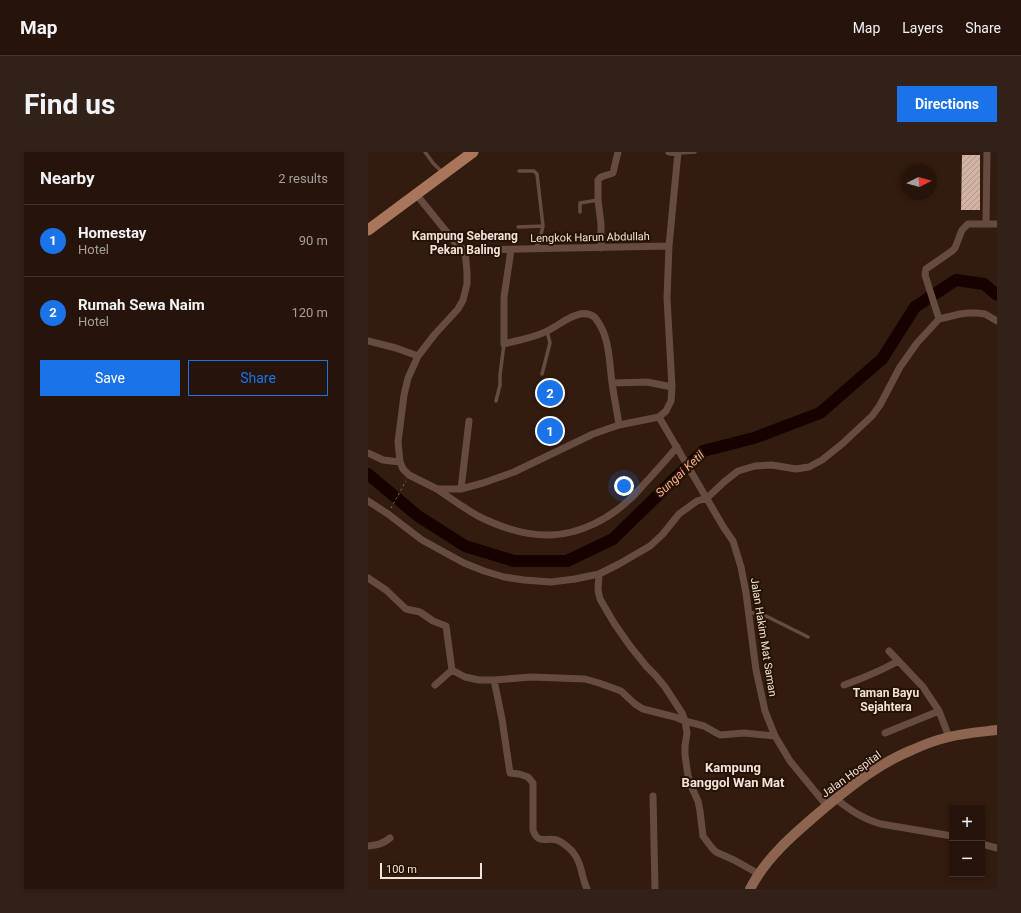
<!DOCTYPE html>
<meta charset="utf-8">
<style>
body{margin:0;font-family:Roboto,sans-serif;background:#322119;color:#f1f3f6}
.controls{position:absolute;right:12px;bottom:12px;display:grid;overflow:hidden;border-radius:0px;box-shadow:0 2px 6px #0003}
.controls button{width:36px;height:36px;display:grid;place-items:center;padding:0;border:0;border-bottom:1px solid #42332c;background:#26140b;color:#f1f3f6;font:20px sans-serif}
.compass{position:absolute;left:533px;top:12px;width:36px;height:36px;border-radius:50%;background:#26140b;box-shadow:0 2px 6px #0003;rotate:84deg}
.scale{position:absolute;left:12px;bottom:10px;width:102px;box-sizing:border-box;padding-left:4px;border:2px solid #f2e2da;border-top:0;font-size:11px;line-height:14px;white-space:nowrap;color:#f2e2da;-webkit-text-stroke:3px #271206;paint-order:stroke}
.you{position:absolute;left:256px;top:334px;width:14px;height:14px;margin:-10px;border:3px solid #fff;border-radius:50%;background:#1a73e8;box-shadow:0 0 0 6px #1a73e833}
.badge{display:grid;place-items:center;width:26px;height:26px;border-radius:50%;background:#1a73e8;color:#fff;font-size:13px;font-weight:700}
.pin{position:absolute;translate:-50% -50%;border:2px solid #fff;box-shadow:0 1px 4px #0006}
.list{margin:0;padding:0;list-style:none}
h2{display:flex;justify-content:space-between;align-items:center;height:52px;margin:0;padding:0 16px;font-size:17px}
h2 small{font-size:13px;font-weight:400;color:#a49e9d}
.list li{display:grid;grid-template-columns:26px 1fr auto;gap:12px;align-items:center;box-sizing:border-box;height:72px;padding:0 16px;border-top:1px solid #42332c}
.list b{display:block;font-size:15px;white-space:nowrap}
.list p{margin:0;font-size:13px;white-space:nowrap;color:#a49e9d}
.list em{font-size:13px;font-style:normal;color:#a49e9d}
.actions{display:flex;gap:8px;padding:12px 16px}
.actions a{flex:1;padding:9px 0;border:1px solid #1a73e8;border-radius:0px;text-align:center;font-size:14px;color:#1a73e8}
.actions .main{background:#1a73e8;color:#fff}
.map{position:relative;flex:none;width:629px;height:737px;overflow:hidden;border-radius:0px}
header{display:flex;align-items:center;gap:24px;box-sizing:border-box;height:56px;padding:0 20px;background:#26140b;border-bottom:1px solid #42332c}
header strong{font-size:19px}
nav{display:flex;gap:22px;margin-inline-start:auto;font-size:14px}
.intro{display:flex;align-items:center;justify-content:space-between;box-sizing:border-box;height:96px;padding:0 24px}
h1{margin:0;font-size:28px}
.button{padding:10px 18px;border-radius:0px;background:#1a73e8;color:#fff;font-size:14px;font-weight:700}
main{display:flex;gap:24px;padding:0 24px}
aside{flex:1;background:#26140b;border-radius:0px;box-shadow:0 2px 6px #0003}
.map>svg:first-child{display:block}
.lines{fill:none;stroke-linecap:round;stroke-linejoin:round}
.river{stroke:#180200;stroke-width:12}
.building{fill:url(#building-hatch)}
.path{stroke:#867268;stroke-width:1;stroke-dasharray:2 3;stroke-linecap:butt}
.service{stroke:#664c40;stroke-width:3.5}
.minor{stroke:#664c40;stroke-width:7}
.secondary{stroke:#8c6450;stroke-width:10}
.primary{stroke:#a9765c;stroke-width:11}
.labels{text-anchor:middle;stroke-width:4;stroke-linejoin:round;paint-order:stroke}
.street-label{font-size:11px;fill:#f2e2da;stroke:#271206}
.neighbourhood-label{font-size:12px;font-weight:bold;fill:#f2e2da;stroke:#271206}
.water-label{font-size:12px;font-style:italic;fill:#f6b08d;stroke:#271206}
.quarter-label{font-size:13px;font-weight:bold;fill:#f2e2da;stroke:#271206}
</style>
<header>
<strong>Map</strong>
<nav><a>Map</a><a>Layers</a><a>Share</a></nav>
</header>
<div class="intro"><h1>Find us</h1><a class="button">Directions</a></div>
<main>
<aside>
<h2>Nearby<small>2 results</small></h2>
<ul class="list">
<li><span class="badge">1</span><div><b>Homestay</b><p>Hotel</p></div><em>90 m</em></li>
<li><span class="badge">2</span><div><b>Rumah Sewa Naim</b><p>Hotel</p></div><em>120 m</em></li>
</ul>
<div class="actions"><a class="main">Save</a><a>Share</a></div>
</aside>
<div class="map">
<svg width="629" height="737" viewBox="0 0 629 737">
<defs>
<pattern id="building-hatch" width="6" height="6" patternUnits="userSpaceOnUse"><rect width="6" height="6" fill="#d2b3a4"/><path d="M-1 1l2-2M0 6l6-6M5 7l2-2" fill="none" stroke="#b0978b"/></pattern>
</defs>
<rect width="100%" height="100%" fill="#321b0f"/>
<g class="lines">
<!-- river -->
<path class="river" d="M0,322L50,364L97,394L146,409H199L245,387L335,299L386,286L452,261L514,207L547,155L588,128L616,132L629,143"/>
</g>
<!-- building -->
<path class="building" d="M594,3H612V58H593Z"/>
<g class="lines">
<!-- path -->
<path class="path" d="M23,356L38,329"/>
<!-- service -->
<path class="service" d="M57,0L65,11L75,21
M310,1L327,0
M151,19H166L169,22L175,74L171,91L166,96
M212,60V51L230,48
M150,75L175,74
M174,222L182,191L179,179
M128,249L132,233V223L136,192
M381,460L398,464L440,485"/>
<!-- minor -->
<path class="minor" d="M301,0L310,1
M48,42L90,94L97,98H106L301,94
M618,72L619,0
M233,96V72L230,48V28L233,25L245,21L250,0
M97,98L99,120V132L95,148L90,157L67,182L50,204L40,226L36,243L30,290L32,310L35,317L41,323L69,337H93L115,331L146,320L225,282L251,273L291,265L298,259L303,249L304,235L299,146L301,94L310,0
M143,98L136,145V192C150,188 166,186 179,179C190,174 199,165 212,162C217,161 225,162 228,167C242,185 241,209 244,231C246,245 249,259 251,273
M571,167L557,123L558,117L584,99L587,96L594,78L600,72H629
M0,189L28,196L50,204
M244,231L279,230L304,235
M291,265L356,376L365,389L373,415L378,441L388,518L397,559L407,584L422,609L459,654
M0,301L15,308L32,310
M69,337C82,346 96,356 110,364C132,375 158,384 183,383C212,382 241,367 262,347C268,342 273,335 279,329C289,318 299,307 309,295
M93,337L101,269
M0,349L20,362L54,388L96,411L116,419L136,425L156,428L183,430L207,427L231,422L251,412L282,394L294,383L311,362L329,349L339,346L356,330L370,319L387,314L404,313L428,317L441,315L454,308L474,292L504,264L512,253L532,215L549,191L571,167L592,162L600,161H609L617,162L629,169
M231,422L230,438L232,447L246,471L262,494L279,515L288,524L297,535L314,561L317,569L319,581L317,594V603L320,624L324,636L330,649L332,659L335,684L344,696L348,700L366,708L391,722
M0,426L18,438L38,457L52,460L65,469L78,474L84,518
M521,499L555,535L571,559L581,585
M126,528L134,567L142,621L151,622L160,625L165,631V678C170,693 178,685 189,688C194,690 200,695 204,699C214,710 213,724 219,737
M67,533L84,518L97,525L111,528H126L163,525L217,527L231,531L253,539L267,552L275,557L307,565L317,569L336,574L352,583L376,581L407,584
M476,533C495,526 513,519 530,509
M517,581L571,559
M285,644L287,737
M468,647C482,658 495,667 513,672L584,684
M614,692L629,696
M0,694C9,693 15,692 22,686"/>
<!-- secondary -->
<path class="secondary" d="M382,737C400,702 431,678 460,653C486,632 512,611 544,598C555,593 568,588 581,585C597,581 613,580 629,578"/>
<!-- primary -->
<path class="primary" d="M0,78L105,0"/>
</g>
<g class="labels">
<!-- street labels -->
<g class="street-label">
<text transform="translate(222 85) rotate(-1)" y="4">Lengkok Harun Abdullah</text>
<text transform="translate(396 485) rotate(81)" y="4">Jalan Hakim Mat Saman</text>
<text transform="translate(483 622) rotate(-36)" y="4">Jalan Hospital</text>
</g>
<!-- neighbourhood labels -->
<g class="neighbourhood-label">
<text x="97" y="88">Kampung Seberang<tspan x="97" dy="14">Pekan Baling</tspan></text>
<text x="518" y="545">Taman Bayu<tspan x="518" dy="14">Sejahtera</tspan></text>
</g>
<!-- water labels -->
<g class="water-label">
<text transform="translate(312 322) rotate(-43)" y="4">Sungai Ketil</text>
</g>
<!-- quarter labels -->
<g class="quarter-label">
<text x="365" y="620">Kampung<tspan x="365" dy="15">Banggol Wan Mat</tspan></text>
</g>
</g>
</svg>
<div class="controls">
<button>+</button>
<button>−</button>
</div>
<svg class="compass" viewBox="-18 -18 36 36"><path d="M0-13l5 13h-10z" fill="#e53935"/><path d="M0 13l5-13h-10z" fill="#a49e9d"/></svg>
<div class="scale">100 m</div>
<div class="you"></div>
<div class="pin badge" style="left:182px;top:279px">1</div>
<div class="pin badge" style="left:182px;top:241px">2</div>
</div>
</main>
